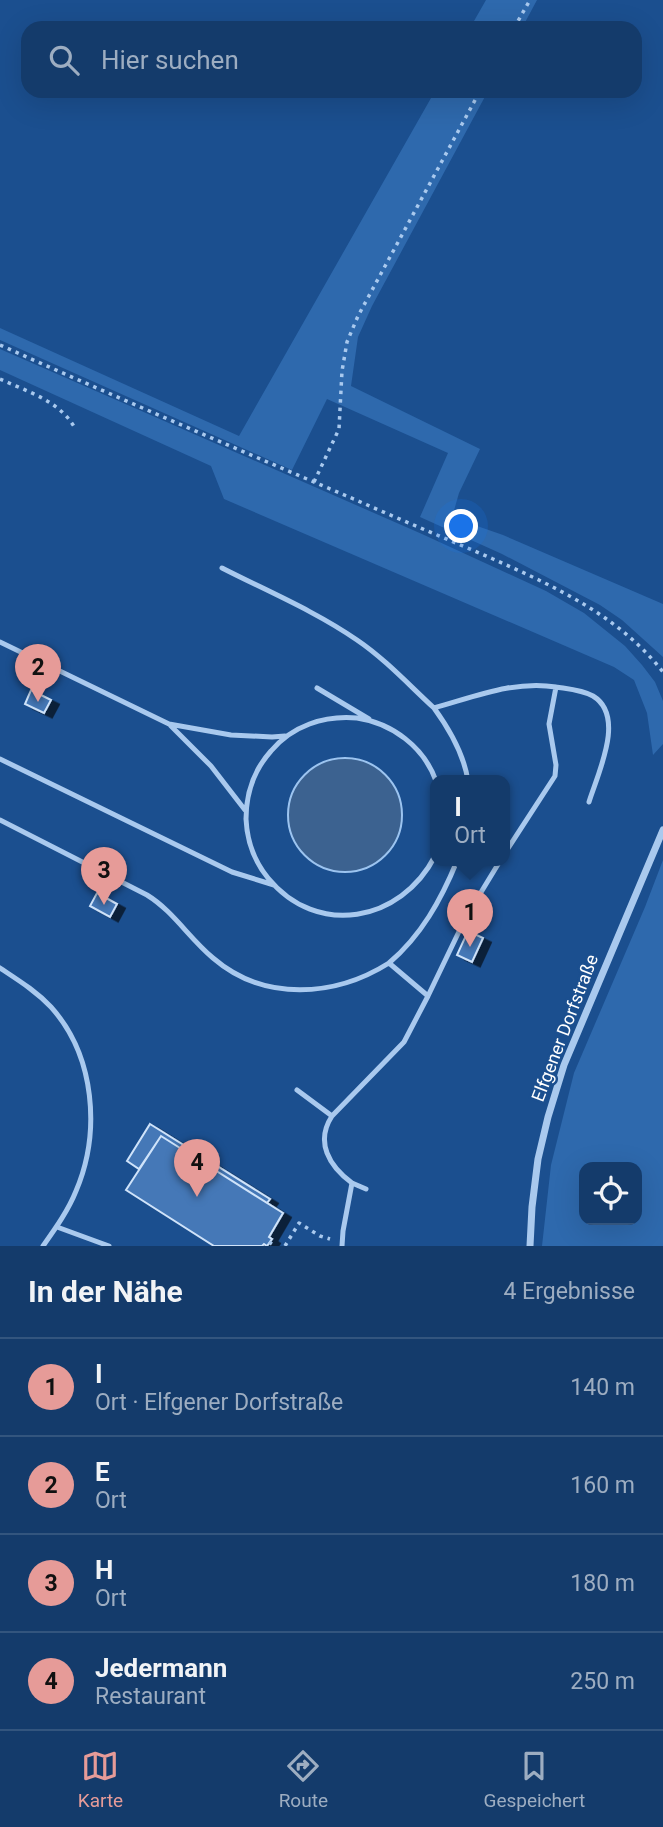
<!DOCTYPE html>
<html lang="de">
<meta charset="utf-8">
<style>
body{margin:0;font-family:Roboto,sans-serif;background:#214673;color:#f1f3f6}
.controls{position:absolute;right:21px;bottom:21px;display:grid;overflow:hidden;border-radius:14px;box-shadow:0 7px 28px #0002}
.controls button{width:63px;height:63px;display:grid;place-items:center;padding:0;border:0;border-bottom:2px solid #33557e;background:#143b6b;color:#f1f3f6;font:35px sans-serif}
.you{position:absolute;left:462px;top:527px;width:24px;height:24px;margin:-18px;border:5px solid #fff;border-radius:50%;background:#1a73e8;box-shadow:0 0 0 10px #1a73e833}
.badge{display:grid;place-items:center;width:46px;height:46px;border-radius:50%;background:#e69b98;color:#111;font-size:23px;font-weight:700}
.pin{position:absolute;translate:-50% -58px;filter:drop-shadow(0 2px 4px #0008)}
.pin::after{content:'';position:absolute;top:37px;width:24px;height:21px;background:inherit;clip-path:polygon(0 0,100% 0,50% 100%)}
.popup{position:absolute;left:430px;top:775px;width:80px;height:91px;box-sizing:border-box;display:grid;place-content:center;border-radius:14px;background:#143b6b;filter:drop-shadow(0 2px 5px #0005);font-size:23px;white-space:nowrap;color:#9dadc1}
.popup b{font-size:26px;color:#f1f3f6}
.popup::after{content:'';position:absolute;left:50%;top:100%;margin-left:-14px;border:14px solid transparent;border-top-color:#143b6b}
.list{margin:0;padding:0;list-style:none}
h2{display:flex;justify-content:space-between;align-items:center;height:91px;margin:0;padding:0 28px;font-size:30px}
h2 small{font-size:23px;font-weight:400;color:#9dadc1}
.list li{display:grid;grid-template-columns:46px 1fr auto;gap:21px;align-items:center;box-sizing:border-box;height:98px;padding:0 28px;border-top:2px solid #33557e}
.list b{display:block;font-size:26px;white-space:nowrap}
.list p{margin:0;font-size:23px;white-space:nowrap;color:#9dadc1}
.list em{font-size:23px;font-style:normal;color:#9dadc1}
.icon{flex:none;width:38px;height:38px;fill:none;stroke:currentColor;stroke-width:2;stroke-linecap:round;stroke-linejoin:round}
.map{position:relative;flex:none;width:663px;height:1246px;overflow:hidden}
.search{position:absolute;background:#143b6b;box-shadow:0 7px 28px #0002;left:21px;right:21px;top:21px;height:77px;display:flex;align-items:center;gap:18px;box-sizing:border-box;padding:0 24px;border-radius:21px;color:#9dadc1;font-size:26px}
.sheet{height:483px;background:#143b6b}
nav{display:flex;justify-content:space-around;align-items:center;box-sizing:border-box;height:98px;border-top:2px solid #33557e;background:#143b6b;font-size:19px;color:#9dadc1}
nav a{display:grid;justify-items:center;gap:4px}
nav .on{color:#e69b98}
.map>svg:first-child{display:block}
.green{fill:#2e69ad;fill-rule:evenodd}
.water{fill:#3c6290;stroke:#9cc4f0;stroke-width:2}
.building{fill:#4478b7;stroke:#cfe3fa;stroke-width:2;filter:url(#shadow)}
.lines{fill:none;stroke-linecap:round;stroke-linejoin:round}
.path{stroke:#a9c9ee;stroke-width:3.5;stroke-dasharray:3.5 5;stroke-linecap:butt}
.lane{stroke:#a9c9ee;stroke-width:5}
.street{stroke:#a9c9ee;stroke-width:7}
.labels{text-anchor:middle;stroke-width:5;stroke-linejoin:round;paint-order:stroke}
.street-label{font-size:18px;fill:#fff;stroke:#1b4f8f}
</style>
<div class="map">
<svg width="663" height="1246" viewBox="0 0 663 1246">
<defs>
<filter id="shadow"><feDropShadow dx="8" dy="4.5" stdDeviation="0" flood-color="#0009"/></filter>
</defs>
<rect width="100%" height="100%" fill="#1b4f8f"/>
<!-- green -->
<path class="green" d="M486,0H537L522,28H470Z
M435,91H488L372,306L358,337L351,386L480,449L459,493L453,514L457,519L503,535L663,604V657L622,620L600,605L502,554L420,517L448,453L327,399L292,470L0,340V328L239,436Z
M0,349L422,534L546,591L584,613L625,646L642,665L655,682L663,701V744L653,755L647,713L634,680L614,667L224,499L211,466L0,370Z
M663,860V1246H542L551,1165L574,1073L645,907ZM637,1167V1220H584V1167Z"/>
<!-- water -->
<path class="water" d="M288 815a57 57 0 1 1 114 0a57 57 0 1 1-114 0Z"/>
<!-- building -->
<path class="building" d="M31,690L51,700L44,713L25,704Z
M97,893L117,904L110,917L90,906Z
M468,931L483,938L472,962L457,955Z
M150,1124L270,1199L267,1203L161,1136L139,1169L127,1161Z
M161,1136L283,1213L269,1237L272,1239L267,1246L264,1244L262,1246H214L126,1190Z"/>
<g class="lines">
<!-- path -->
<path class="path" d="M514,28L530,0
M0,345C118,398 237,449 356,500C401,520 447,539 493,559C556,587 619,616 663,672
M0,379C28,392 61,401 76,430
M314,482L339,429L342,371L347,342L358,316L480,91
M269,1242L275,1246
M285,1246L299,1223L320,1236L330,1239"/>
<!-- lane -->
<path class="lane" d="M222,568C267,591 315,611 357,640C385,659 409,685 434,708
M0,642L169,724L231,735L272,737L285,736
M317,688L369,719
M171,726L211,766L245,810
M0,759L232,872L274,885
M468,781C464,754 450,730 434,708C474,697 515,680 556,687
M0,820L147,895C173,911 189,938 213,958C264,1002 335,997 389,963L428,996L404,1042L332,1116
M505,853L555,776L556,765L549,724L556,687C568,689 582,690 593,696C626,716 598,773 589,802
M435,856C401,922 317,938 268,878C254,861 247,841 246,819C246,794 254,770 271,751C292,726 324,715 357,718C392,723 424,747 436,781
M389,963C421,936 441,900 457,861
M0,968C18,980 36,991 51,1007C95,1056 101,1132 76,1191C68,1211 55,1229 43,1246
M428,996L466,917L500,861
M297,1090L332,1116C315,1142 329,1166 352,1183L343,1231L342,1246
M352,1183L366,1189
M57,1227L109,1246"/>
<!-- street -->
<path class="street" d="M530,1246L532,1207L538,1159L548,1117L564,1065L663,830"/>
</g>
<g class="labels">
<!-- street labels -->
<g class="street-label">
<text transform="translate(565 1028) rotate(-69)" y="6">Elfgener Dorfstraße</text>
</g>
</g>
</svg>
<div class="controls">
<button><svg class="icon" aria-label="locate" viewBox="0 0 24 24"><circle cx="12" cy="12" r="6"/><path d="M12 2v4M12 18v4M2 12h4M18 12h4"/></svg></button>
</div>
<div class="you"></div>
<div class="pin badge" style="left:470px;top:947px">1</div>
<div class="popup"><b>I</b>Ort</div>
<div class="pin badge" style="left:38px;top:702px">2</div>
<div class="pin badge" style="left:104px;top:905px">3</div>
<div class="pin badge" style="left:197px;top:1197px">4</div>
<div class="search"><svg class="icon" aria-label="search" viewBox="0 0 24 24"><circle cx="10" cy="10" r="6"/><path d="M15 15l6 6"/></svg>Hier suchen</div>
</div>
<section class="sheet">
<h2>In der Nähe<small>4 Ergebnisse</small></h2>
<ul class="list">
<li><span class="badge">1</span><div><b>I</b><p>Ort · Elfgener Dorfstraße</p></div><em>140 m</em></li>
<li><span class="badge">2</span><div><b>E</b><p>Ort</p></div><em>160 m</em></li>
<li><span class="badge">3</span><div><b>H</b><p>Ort</p></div><em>180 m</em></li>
<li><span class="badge">4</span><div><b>Jedermann</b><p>Restaurant</p></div><em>250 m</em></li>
</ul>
</section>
<nav>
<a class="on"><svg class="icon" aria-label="map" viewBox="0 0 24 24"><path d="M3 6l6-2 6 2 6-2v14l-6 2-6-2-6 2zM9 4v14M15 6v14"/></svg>Karte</a>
<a><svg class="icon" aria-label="directions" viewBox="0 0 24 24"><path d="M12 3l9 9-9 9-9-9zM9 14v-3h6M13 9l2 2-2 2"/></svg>Route</a>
<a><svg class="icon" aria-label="saved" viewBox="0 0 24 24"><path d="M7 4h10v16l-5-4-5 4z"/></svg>Gespeichert</a>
</nav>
